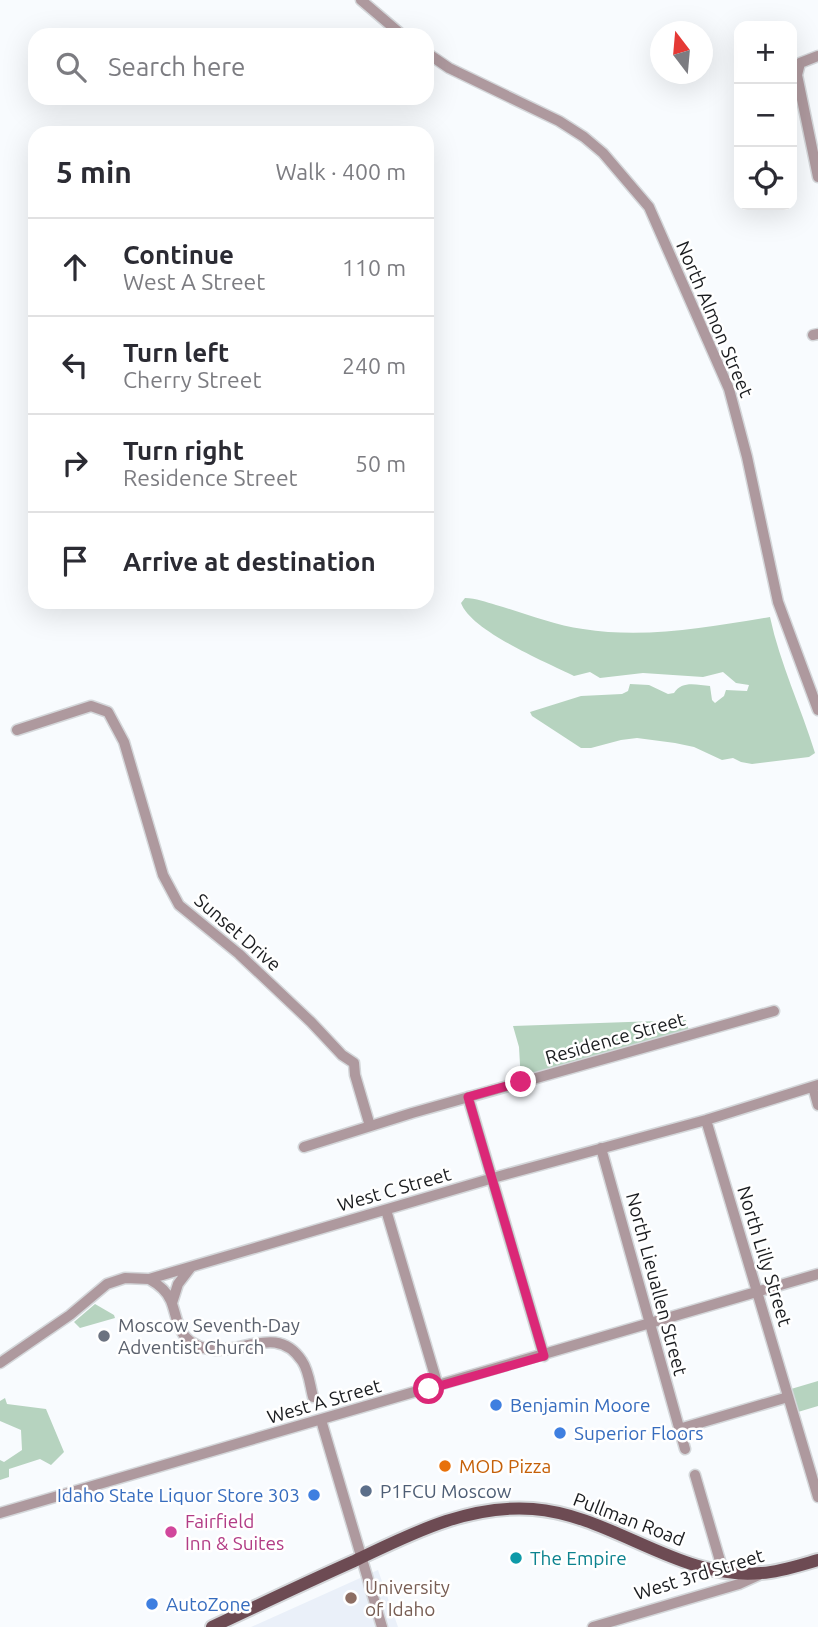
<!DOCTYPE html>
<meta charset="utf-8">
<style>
body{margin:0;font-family:Ubuntu,sans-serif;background:#f7f7f7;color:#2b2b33}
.controls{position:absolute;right:21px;top:21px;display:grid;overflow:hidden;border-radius:14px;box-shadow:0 7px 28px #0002}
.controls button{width:63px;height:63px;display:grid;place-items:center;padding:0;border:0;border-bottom:2px solid #e1e1e2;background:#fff;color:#2b2b33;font:35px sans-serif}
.compass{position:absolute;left:650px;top:21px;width:63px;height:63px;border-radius:50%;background:#fff;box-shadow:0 7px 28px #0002;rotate:344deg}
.stop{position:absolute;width:21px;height:21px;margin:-16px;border:5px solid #db2777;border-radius:50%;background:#fff}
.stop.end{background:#db2777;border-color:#fff;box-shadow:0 2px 7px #0008}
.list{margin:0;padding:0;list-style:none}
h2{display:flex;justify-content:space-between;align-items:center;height:91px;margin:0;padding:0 28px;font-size:30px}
h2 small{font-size:23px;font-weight:400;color:#7c7c81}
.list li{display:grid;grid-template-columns:46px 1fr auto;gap:21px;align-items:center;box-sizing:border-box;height:98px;padding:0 28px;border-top:2px solid #e1e1e2}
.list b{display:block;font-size:26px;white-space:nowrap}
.list p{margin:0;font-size:23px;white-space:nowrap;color:#7c7c81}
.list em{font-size:23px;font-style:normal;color:#7c7c81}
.icon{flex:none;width:38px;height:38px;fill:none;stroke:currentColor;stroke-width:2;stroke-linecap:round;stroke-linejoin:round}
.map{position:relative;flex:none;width:818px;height:1627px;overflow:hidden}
.search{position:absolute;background:#fff;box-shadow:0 7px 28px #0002;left:28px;top:28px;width:406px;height:77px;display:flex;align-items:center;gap:18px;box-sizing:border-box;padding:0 24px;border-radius:21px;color:#7c7c81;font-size:26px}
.panel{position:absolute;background:#fff;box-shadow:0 7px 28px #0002;left:28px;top:126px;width:406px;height:483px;border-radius:21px}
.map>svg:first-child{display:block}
.built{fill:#eaf0f9}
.green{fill:#b6d3bf}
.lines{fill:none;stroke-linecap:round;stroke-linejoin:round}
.minor-casing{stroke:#d4d7da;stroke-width:13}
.major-casing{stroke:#d4d7da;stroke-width:16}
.minor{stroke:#ae999e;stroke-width:10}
.major{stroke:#6d4b53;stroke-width:12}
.route{stroke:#db2777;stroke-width:9}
.worship-dot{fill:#6b7280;stroke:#fff;stroke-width:2.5}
.shop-dot{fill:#3f7fe0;stroke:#fff;stroke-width:2.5}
.food-dot{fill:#e8710a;stroke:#fff;stroke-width:2.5}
.service-dot{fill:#5c6f8a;stroke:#fff;stroke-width:2.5}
.hotel-dot{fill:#d1479c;stroke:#fff;stroke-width:2.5}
.culture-dot{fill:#0f9aa8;stroke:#fff;stroke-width:2.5}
.education-dot{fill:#8d6e63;stroke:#fff;stroke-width:2.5}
.labels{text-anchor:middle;stroke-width:5;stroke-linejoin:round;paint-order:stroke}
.street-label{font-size:19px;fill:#1a1c1f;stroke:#fff}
.worship-label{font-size:19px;fill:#5b616d;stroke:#fff;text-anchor:start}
.shop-label{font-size:19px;fill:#366cbe;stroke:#fff;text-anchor:start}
.food-label{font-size:19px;fill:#c56008;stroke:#fff;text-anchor:start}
.service-label{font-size:19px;fill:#4e5e75;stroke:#fff;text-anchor:start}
.hotel-label{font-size:19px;fill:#b23c85;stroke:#fff;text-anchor:start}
.culture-label{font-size:19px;fill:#0d838f;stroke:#fff;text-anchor:start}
.education-label{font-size:19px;fill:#785e54;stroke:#fff;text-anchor:start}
</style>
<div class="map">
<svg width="818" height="1627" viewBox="0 0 818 1627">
<rect width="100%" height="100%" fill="#f8fbfe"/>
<!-- built -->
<path class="built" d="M378,1570L398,1627H251Z"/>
<!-- green -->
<path class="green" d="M465,598C476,598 486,602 496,605C525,613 553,625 583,629C646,639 708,627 770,617C780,664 801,707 815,753L809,757L752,764L741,762L733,758L722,760L694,747L675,743L637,738L621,740L591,748H581L532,716L530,712L581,696L622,694L628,691L630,684L649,685L668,694L674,693C682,680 697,685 710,686L712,700L715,703L724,696L726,690L747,691L749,685L736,683L723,672L703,677L643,673L600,678L590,672L574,676C546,662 471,631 461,603Z
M686,1020L690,1035L521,1082L519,1047L513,1026Z
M95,1304L114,1315L115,1318L80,1328L74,1322Z
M818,1381V1406L798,1412L791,1389Z
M5,1398L7,1404L46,1409L64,1452L51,1465L40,1459L9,1469V1477L0,1480V1460L4,1462L22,1450L21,1430L0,1421V1401Z"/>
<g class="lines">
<defs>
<path id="minor" d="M361,0L402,35
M427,53L449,68L559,121L584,137L603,153L649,207L729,389L747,457L778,602L818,710
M818,56L800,63L797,75L818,177
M813,335L818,334
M17,730L91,706L108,712L124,742L163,875L179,905L239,954L311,1022L342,1055L354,1063L355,1075L370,1126
M813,1087L818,1105
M468,1097L544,1356
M706,1120L818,1497
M304,1147L412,1113L774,1011
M601,1148L685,1449
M386,1210L438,1386
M149,1279C158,1284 167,1291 171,1301C177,1316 177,1334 193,1343C230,1367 273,1317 302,1361C309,1371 310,1386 313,1397
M172,1303L178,1284L191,1267
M0,1363L70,1315L107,1284L125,1278L149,1279L500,1176L706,1120L818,1085
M321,1420L382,1627
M679,1429L788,1397
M695,1475L723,1571
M0,1513L818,1274
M593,1627L739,1584L759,1575"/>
<path id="major" d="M212,1627C259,1605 305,1583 352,1562C409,1535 467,1504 533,1509C613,1515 679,1581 761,1573C780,1572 800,1565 818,1560"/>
</defs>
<!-- minor casing -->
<use href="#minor" class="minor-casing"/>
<!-- major casing -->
<use href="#major" class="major-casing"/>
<!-- minor -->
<use href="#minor" class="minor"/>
<!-- major -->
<use href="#major" class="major"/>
</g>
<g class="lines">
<!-- route -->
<path class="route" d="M429,1389L544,1356L468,1097L521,1082"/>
</g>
<!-- markers -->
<circle class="worship-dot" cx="104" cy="1336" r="7"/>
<g class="shop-dot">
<circle cx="496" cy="1405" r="7"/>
<circle cx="560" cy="1433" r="7"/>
<circle cx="314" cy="1495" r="7"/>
<circle cx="152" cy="1604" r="7"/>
</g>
<circle class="food-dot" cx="445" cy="1466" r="7"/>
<circle class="service-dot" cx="366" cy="1491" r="7"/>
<circle class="hotel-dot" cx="171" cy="1532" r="7"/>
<circle class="culture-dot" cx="516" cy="1558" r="7"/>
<circle class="education-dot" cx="351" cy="1598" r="7"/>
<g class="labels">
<!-- street labels -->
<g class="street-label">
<text transform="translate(715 319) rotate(67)" y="7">North Almon Street</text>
<text transform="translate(238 932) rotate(41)" y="7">Sunset Drive</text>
<text transform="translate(615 1038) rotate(-16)" y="7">Residence Street</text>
<text transform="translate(394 1189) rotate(-16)" y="7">West C Street</text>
<text transform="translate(765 1256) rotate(73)" y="7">North Lilly Street</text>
<text transform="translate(657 1284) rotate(75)" y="7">North Lieuallen Street</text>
<text transform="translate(324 1401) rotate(-16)" y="7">West A Street</text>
<text transform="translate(629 1519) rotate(21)" y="7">Pullman Road</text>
<text transform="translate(699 1574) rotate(-17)" y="7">West 3rd Street</text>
</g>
<!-- worship labels -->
<g class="worship-label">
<text x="118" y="1332">Moscow Seventh-Day<tspan x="118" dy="22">Adventist Church</tspan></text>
</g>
<!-- shop labels -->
<g class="shop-label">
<text x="510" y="1412">Benjamin Moore</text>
<text x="574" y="1440">Superior Floors</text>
<text x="300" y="1502" text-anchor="end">Idaho State Liquor Store 303</text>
<text x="166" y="1611">AutoZone</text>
</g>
<!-- food labels -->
<g class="food-label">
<text x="459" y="1473">MOD Pizza</text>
</g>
<!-- service labels -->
<g class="service-label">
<text x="380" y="1498">P1FCU Moscow</text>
</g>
<!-- hotel labels -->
<g class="hotel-label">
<text x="185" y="1528">Fairfield<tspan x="185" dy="22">Inn &amp; Suites</tspan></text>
</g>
<!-- culture labels -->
<g class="culture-label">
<text x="530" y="1565">The Empire</text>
</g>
<!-- education labels -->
<g class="education-label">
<text x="365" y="1594">University<tspan x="365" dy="22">of Idaho</tspan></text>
</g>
</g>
</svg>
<div class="controls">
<button>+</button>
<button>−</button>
<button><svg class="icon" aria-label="locate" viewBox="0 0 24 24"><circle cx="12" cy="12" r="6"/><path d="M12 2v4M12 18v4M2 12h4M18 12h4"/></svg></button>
</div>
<svg class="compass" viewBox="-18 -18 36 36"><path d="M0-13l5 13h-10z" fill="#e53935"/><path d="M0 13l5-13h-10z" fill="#7c7c81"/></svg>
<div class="stop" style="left:429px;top:1389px"></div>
<div class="stop end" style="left:521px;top:1082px"></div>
<div class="search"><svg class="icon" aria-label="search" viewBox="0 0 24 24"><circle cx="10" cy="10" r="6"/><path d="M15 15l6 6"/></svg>Search here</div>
<section class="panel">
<h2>5 min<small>Walk · 400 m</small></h2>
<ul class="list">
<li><svg class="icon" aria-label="ahead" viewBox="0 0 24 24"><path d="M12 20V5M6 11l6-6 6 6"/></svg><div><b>Continue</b><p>West A Street</p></div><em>110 m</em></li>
<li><svg class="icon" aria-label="left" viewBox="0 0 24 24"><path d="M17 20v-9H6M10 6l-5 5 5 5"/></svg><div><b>Turn left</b><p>Cherry Street</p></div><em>240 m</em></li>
<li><svg class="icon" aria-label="right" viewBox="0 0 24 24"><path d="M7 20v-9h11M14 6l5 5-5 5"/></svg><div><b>Turn right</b><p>Residence Street</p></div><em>50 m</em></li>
<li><svg class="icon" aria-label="arrive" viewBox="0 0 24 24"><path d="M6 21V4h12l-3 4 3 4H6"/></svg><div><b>Arrive at destination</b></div></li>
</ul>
</section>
</div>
